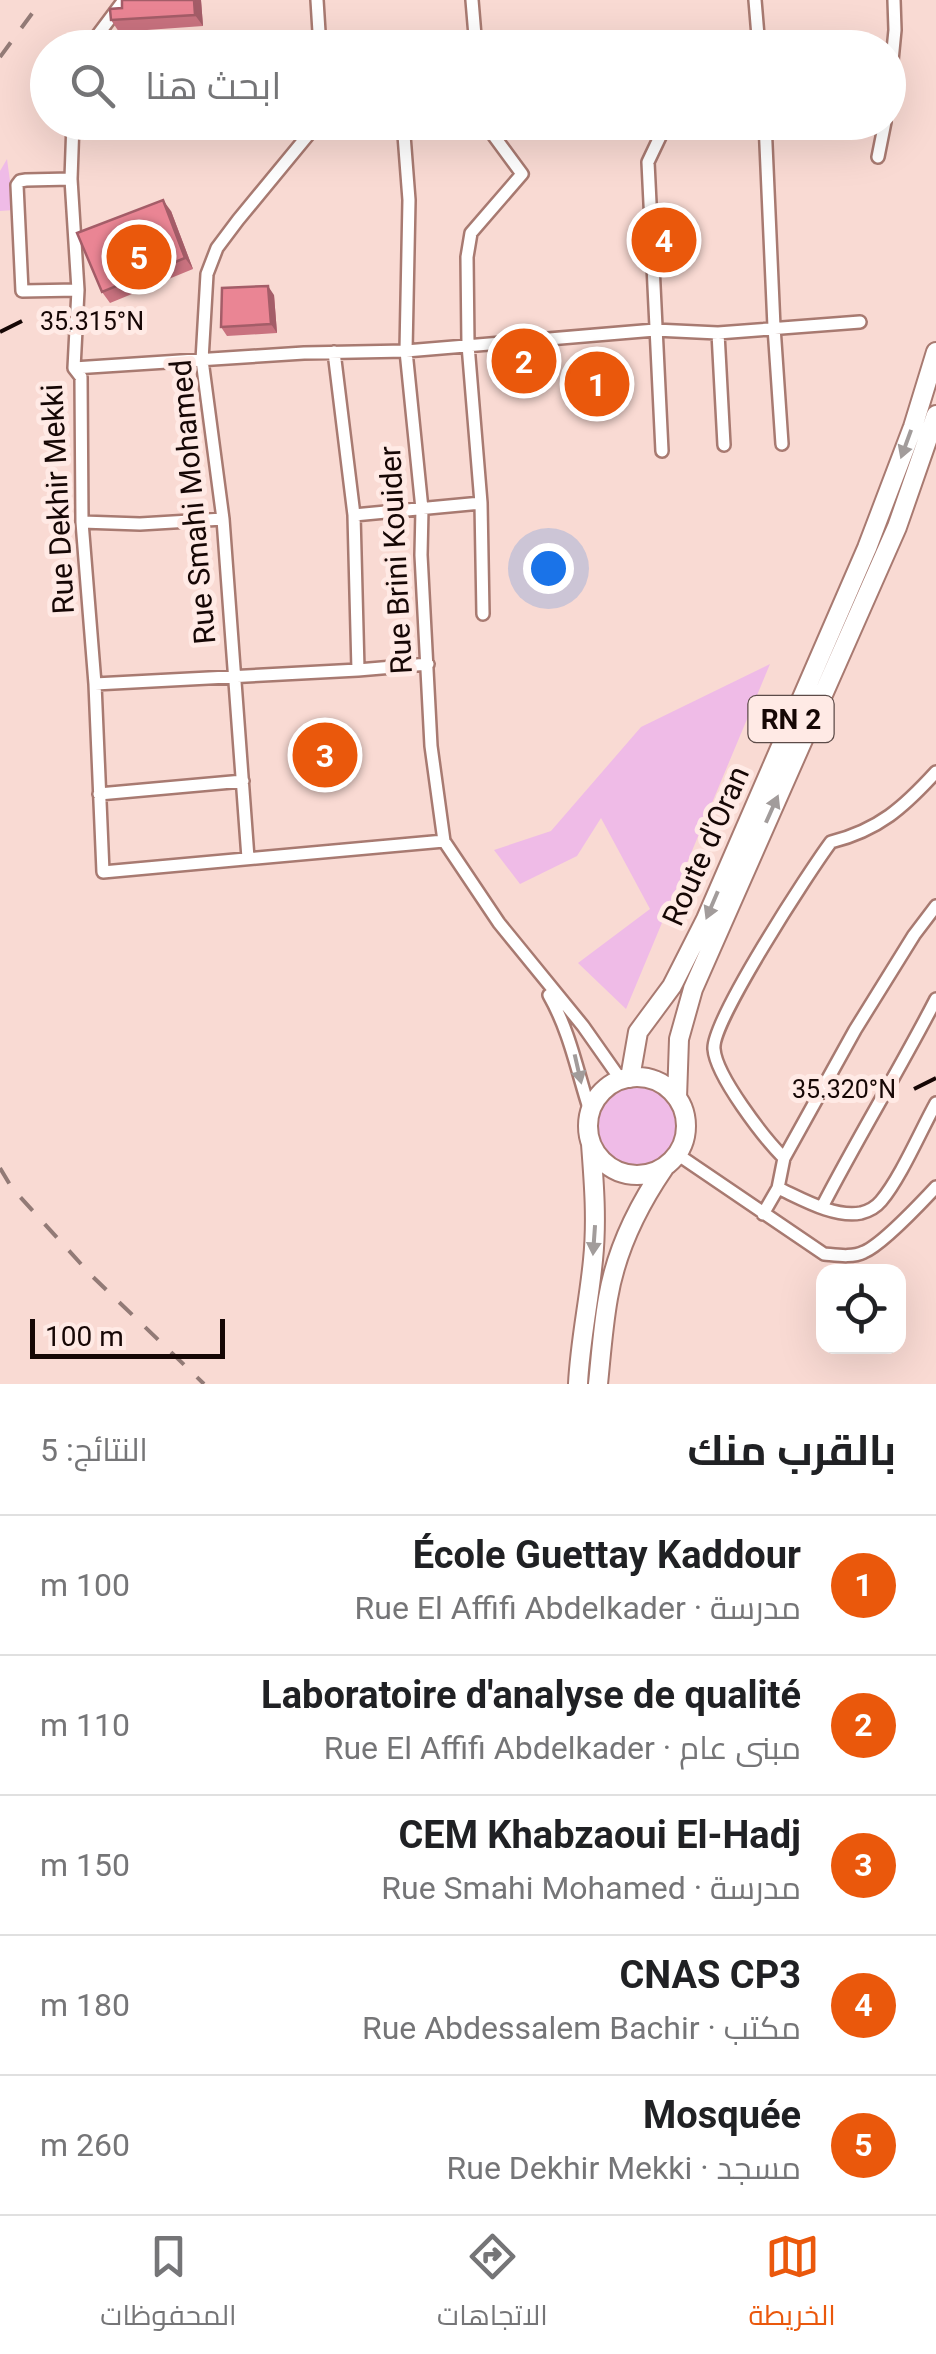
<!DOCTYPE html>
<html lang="ar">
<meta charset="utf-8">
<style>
body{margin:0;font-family:Roboto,Cairo,sans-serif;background:#f2f2f2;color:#202124;direction:rtl}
.controls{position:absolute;right:30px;bottom:30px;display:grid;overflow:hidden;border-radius:20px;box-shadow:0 10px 40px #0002}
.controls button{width:90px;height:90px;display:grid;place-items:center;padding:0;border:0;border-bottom:2px solid #e0e0e0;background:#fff;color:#202124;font:50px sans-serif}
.scale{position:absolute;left:30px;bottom:25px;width:195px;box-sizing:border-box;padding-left:10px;border:5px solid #160705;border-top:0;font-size:28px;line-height:35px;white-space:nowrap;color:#160705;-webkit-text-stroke:8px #ffeae5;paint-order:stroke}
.you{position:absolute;left:548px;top:568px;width:35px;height:35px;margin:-25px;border:8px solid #fff;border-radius:50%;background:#1a73e8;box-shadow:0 0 0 15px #1a73e833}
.badge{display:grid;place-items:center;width:65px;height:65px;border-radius:50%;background:#ea580c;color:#fff;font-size:32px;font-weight:700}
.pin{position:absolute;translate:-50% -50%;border:5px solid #fff;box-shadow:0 2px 10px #0006}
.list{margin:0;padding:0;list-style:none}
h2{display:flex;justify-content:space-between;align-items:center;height:130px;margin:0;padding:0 40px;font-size:42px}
h2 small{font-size:32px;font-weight:400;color:#757577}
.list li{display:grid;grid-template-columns:65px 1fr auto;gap:30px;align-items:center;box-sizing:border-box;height:140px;padding:0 40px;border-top:2px solid #e0e0e0}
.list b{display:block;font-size:38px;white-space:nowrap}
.list p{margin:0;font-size:32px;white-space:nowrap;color:#757577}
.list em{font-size:32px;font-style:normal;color:#757577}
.icon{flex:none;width:55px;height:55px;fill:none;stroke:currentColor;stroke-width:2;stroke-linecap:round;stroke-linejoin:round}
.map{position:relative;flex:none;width:936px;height:1384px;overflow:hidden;direction:ltr}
.search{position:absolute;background:#fff;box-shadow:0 10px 40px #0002;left:30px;right:30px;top:30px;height:110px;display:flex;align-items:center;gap:25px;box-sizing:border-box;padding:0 35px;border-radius:55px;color:#757577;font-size:38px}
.sheet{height:830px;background:#fff}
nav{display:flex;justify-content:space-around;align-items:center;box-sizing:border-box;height:140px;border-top:2px solid #e0e0e0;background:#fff;font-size:28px;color:#757577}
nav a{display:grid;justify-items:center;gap:5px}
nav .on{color:#ea580c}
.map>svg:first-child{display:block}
.green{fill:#efbbe7}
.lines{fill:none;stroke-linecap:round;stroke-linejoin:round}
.minor-casing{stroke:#a87a71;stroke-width:16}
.primary-casing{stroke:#a87a71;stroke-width:22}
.minor{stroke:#fff;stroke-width:11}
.primary{stroke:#fff;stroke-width:18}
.rail{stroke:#927a76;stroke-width:4;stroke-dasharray:18 18;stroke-linecap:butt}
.wall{fill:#c9727f}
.shaded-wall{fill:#a45d68}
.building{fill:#ea8594;stroke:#a45d68;stroke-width:2.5}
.oneway{fill:#a29c9b}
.ticks{fill:none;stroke:#160705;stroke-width:4}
.labels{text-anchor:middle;stroke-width:10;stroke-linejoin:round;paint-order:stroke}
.shield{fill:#ffeae5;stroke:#5c4b48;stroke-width:2.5}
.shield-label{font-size:28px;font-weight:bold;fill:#160705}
.street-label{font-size:30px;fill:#160705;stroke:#ffeae5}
.ticks-label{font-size:25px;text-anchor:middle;fill:#160705;stroke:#ffeae5;stroke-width:10;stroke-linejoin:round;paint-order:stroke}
</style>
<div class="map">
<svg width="936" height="1384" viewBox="0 0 936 1384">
<rect width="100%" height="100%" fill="#f9dad3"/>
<!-- green -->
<path class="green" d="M7,159L14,210L0,211V171Z
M770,664L626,1009L578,963L650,909L601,818L577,856L520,884L494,850L551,831L641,727Z
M598 1126a39 39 0 1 1 78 0a39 39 0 1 1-78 0Z"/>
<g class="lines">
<defs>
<path id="minor" d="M317,0L320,48
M472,0L476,48
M755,0L759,48
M88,48L124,0
M888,102L895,30L894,0
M73,122L71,179L78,290L74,368L81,377L82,522L95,684L103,872L444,841
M403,122L409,200L406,351L422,509L421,555L431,746L444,841L499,923L583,1026L621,1080
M765,122L774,327L782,444
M878,157L885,122
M71,179L26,180L20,181L17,185L22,291L78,290
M718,333L724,445
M334,352L354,515L358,670
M74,368L304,353L406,351L655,330L718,333L860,322
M662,451L648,162L667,122
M354,515L481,503
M82,522L140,524L223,519
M483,614L481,503L468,345L467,257L471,233L522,174L494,136L487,122
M95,684L358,670L428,664
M99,794L243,781
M248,858L223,519L202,360L207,274L217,248L238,220L313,129L324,122
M549,995C570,1032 577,1071 590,1111
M677,1154L824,1254C836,1255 852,1258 864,1252C883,1244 921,1203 936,1187
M784,1158C764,1138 716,1076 714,1049C711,1022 810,870 831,842C879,830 904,807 936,772
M778,1188C802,1199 834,1218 861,1213C869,1211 876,1207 881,1201C901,1177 920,1132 936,1103
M822,1207C858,1137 900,1069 936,999
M763,1214L778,1188L784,1158L855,1030L914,935L936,906"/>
<path id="primary" d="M588 1126a49 49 0 1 1 98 0a49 49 0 1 1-98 0Z
M630,1078L638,1032L672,986L706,919L867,548L913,427L936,352
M677,1098L679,1039L693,989L897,527L936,415
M578,1384C580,1342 589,1302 593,1260C597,1221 594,1183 591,1144
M598,1384C601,1355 603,1326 608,1298C616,1251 638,1206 664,1168"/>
</defs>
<!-- minor casing -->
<use href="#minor" class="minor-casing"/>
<!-- primary casing -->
<use href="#primary" class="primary-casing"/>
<!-- minor -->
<use href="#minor" class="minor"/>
<!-- primary -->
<use href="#primary" class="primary"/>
<!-- rail -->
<path class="rail" d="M0,57L42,0
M0,1168L12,1188L91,1275L204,1384"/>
</g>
<!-- wall -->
<path class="wall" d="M201,0L203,26L119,32L111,20L122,8Z
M171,211L193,269L110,303L102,292Z
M274,295L277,333L227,336L221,327Z"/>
<!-- shaded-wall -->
<path class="shaded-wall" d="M194,0H201L203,26L195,15Z
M163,200L171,211L193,269L185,258Z
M268,286L274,295L277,333L271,324Z"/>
<!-- building -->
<path class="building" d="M122,0H194L195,15L111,20L110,9L122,8Z
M163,200L185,258L102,292L77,233Z
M268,286L271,324L221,327L222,288Z"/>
<!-- one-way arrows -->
<defs><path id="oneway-solid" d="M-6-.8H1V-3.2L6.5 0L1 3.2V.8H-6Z" transform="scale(2.5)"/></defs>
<g class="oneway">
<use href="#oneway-solid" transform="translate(906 444) rotate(110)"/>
<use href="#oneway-solid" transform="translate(772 809) rotate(-66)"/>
<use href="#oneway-solid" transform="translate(712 905) rotate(113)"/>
<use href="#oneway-solid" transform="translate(578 1069) rotate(77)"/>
<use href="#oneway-solid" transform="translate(594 1240) rotate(94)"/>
</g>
<!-- ticks -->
<path class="ticks" d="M0,332L22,321M914,1089L936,1078"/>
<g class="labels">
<!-- shield labels -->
<rect class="shield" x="748.5" y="696" width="85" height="46" rx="8"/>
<g class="shield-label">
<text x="791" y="729">RN 2</text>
</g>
<!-- street labels -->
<g class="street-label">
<text transform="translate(58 499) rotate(-93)" y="10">Rue Dekhir Mekki</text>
<text transform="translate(193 502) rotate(-95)" y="10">Rue Smahi Mohamed</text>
<text transform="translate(396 560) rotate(-93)" y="10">Rue Brini Kouider</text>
<text transform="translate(706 846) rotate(-66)" y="10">Route d'Oran</text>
</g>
</g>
<g class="ticks-label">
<text x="92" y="330">35.315°N</text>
<text x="844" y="1098">35.320°N</text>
</g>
</svg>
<div class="controls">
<button><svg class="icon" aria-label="locate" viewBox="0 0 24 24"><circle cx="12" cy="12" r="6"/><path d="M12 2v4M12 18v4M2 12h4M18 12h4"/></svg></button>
</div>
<div class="scale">100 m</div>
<div class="you"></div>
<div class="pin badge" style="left:597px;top:384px">1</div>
<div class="pin badge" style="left:524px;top:361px">2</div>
<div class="pin badge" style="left:325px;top:755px">3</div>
<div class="pin badge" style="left:664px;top:240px">4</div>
<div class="pin badge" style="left:139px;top:257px">5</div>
<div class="search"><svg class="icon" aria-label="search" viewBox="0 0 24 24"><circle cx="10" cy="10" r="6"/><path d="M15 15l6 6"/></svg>ابحث هنا</div>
</div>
<section class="sheet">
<h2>بالقرب منك<small>النتائج: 5</small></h2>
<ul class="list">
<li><span class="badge">1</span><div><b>École Guettay Kaddour</b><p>مدرسة · Rue El Affifi Abdelkader</p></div><em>100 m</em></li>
<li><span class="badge">2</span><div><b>Laboratoire d'analyse de qualité</b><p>مبنى عام · Rue El Affifi Abdelkader</p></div><em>110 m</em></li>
<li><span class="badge">3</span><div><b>CEM Khabzaoui El-Hadj</b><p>مدرسة · Rue Smahi Mohamed</p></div><em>150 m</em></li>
<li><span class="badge">4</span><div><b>CNAS CP3</b><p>مكتب · Rue Abdessalem Bachir</p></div><em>180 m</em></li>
<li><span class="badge">5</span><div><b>Mosquée</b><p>مسجد · Rue Dekhir Mekki</p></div><em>260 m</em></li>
</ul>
</section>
<nav>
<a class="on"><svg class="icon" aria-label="map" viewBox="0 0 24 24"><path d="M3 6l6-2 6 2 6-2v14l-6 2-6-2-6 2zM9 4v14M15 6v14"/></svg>الخريطة</a>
<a><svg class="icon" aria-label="directions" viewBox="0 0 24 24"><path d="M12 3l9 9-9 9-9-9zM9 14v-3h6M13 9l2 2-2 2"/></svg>الاتجاهات</a>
<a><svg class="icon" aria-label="saved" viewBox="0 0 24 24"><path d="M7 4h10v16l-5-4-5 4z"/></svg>المحفوظات</a>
</nav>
